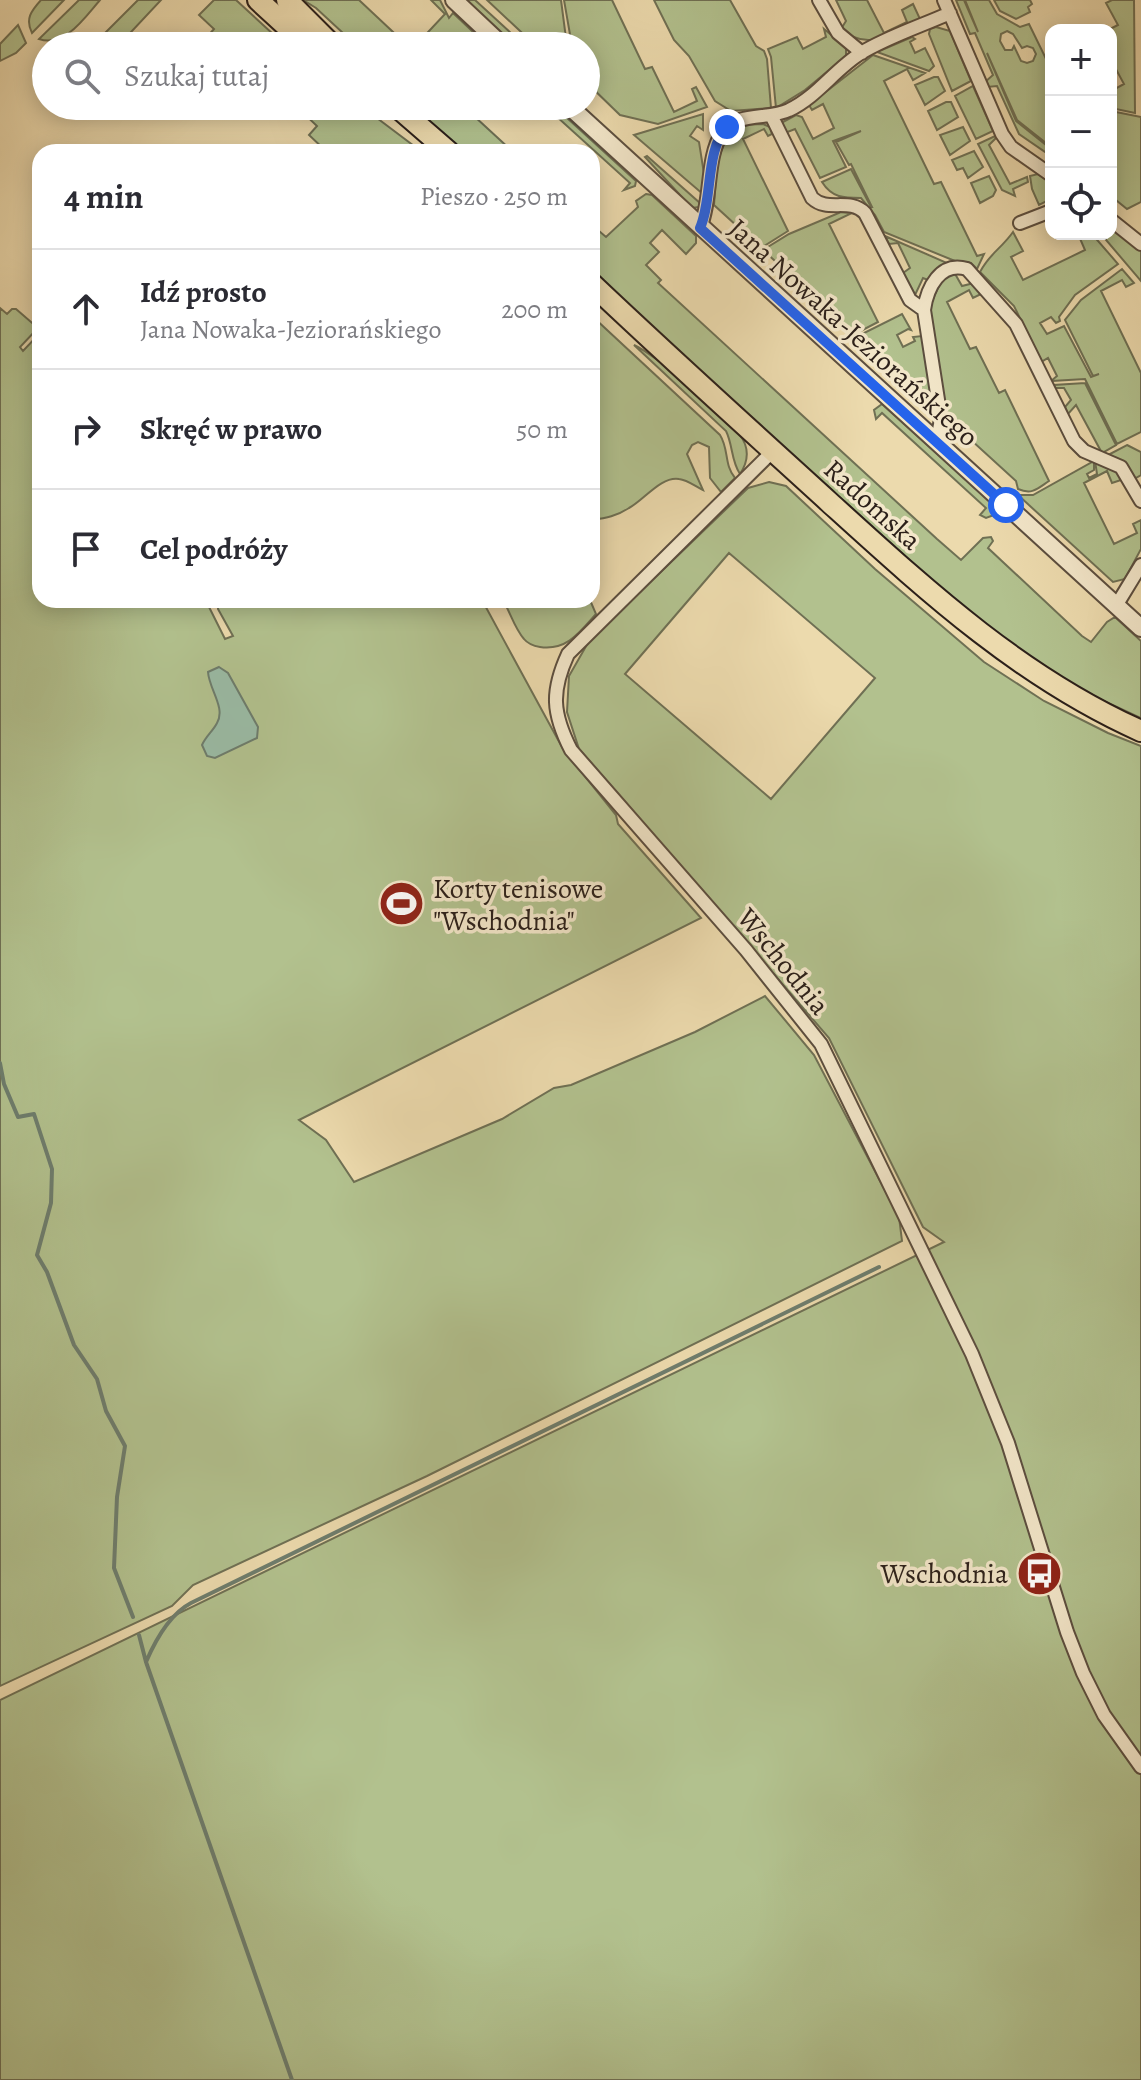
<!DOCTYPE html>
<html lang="pl">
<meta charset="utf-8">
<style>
body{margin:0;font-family:Alegreya,serif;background:#f2f2f3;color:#2b2b33}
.controls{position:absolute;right:24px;top:24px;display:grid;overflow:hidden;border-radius:16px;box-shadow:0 4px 20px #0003}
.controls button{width:72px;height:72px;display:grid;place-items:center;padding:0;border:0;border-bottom:2px solid #e1e1e2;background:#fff;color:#2b2b33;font:40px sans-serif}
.stop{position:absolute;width:24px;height:24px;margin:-18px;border:6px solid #2563eb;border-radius:50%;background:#fff}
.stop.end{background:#2563eb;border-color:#fff;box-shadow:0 2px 8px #0008}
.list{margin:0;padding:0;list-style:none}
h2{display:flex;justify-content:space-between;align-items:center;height:104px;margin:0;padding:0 32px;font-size:34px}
h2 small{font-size:26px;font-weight:400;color:#7c7c81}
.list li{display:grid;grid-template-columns:52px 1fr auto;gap:24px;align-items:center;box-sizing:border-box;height:120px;padding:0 32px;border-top:2px solid #e1e1e2}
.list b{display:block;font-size:30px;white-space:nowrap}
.list p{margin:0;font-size:26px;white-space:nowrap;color:#7c7c81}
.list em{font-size:26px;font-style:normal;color:#7c7c81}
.icon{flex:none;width:44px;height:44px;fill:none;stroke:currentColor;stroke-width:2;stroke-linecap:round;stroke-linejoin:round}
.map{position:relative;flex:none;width:1141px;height:2080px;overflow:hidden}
.search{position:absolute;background:#fff;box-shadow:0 4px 20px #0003;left:32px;top:32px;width:568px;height:88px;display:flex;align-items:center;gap:20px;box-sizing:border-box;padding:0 28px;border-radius:44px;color:#7c7c81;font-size:30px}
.panel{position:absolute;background:#fff;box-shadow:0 4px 20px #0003;left:32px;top:144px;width:568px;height:464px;border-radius:24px}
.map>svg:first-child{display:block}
.green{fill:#b2c18e;stroke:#6f7054;stroke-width:2;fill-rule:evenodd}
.water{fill:#9abba5;stroke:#6e7d6d;stroke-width:2}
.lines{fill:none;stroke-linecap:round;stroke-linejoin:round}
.stream{stroke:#6e7d6d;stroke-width:4}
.minor-casing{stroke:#5c4e3f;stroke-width:16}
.tertiary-casing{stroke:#5c4e3f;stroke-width:20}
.primary-casing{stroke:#2c201a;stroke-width:24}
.minor{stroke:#f3e7ca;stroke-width:12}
.tertiary{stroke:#f3e7ca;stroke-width:16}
.primary{stroke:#ecdaad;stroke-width:20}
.route{stroke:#2563eb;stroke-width:10}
.labels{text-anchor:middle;stroke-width:7;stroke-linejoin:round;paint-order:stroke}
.street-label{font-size:28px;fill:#2c201a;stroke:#f3e7ca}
.poi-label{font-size:28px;fill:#2c201a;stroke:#f3e7ca;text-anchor:start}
</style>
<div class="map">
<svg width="1141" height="2080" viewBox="0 0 1141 2080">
<rect width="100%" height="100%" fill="#ecdaad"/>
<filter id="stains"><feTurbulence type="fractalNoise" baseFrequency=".0025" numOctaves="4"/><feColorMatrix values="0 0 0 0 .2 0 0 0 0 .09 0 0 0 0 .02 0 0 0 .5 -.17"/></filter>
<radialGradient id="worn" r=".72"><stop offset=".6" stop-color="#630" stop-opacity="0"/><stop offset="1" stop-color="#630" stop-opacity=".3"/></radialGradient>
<!-- green -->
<path class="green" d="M41,0H64L32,33C25,19 31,11 41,0Z
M79,0H100C85,17 65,48 39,39Z
M138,0H161L118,46H92Z
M214,0H236L286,46H217L207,37L214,29L199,15Z
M303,0H359L408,46H357L316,8Z
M431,0H440L449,18L453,13L488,46H415L445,14Z
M465,0H475L525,46H514Z
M487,0H561L567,46H536Z
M564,0H612L645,69L652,67L674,112L697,101L692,89L696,87L707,107L658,124L620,115L586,82V46H572Z
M654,0H730L756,46L764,51L767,59L771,108L731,111L715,101L689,56L674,40Z
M836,0H867L884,33L907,22L902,10L913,4L920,19L919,22C890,34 868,52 841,29L846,21Z
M956,0H964L978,32L965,0H989L997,14L1020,27L1029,24L1051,69V147L1017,120L987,53L1016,121L1051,149V156L1019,134L997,86L987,87L985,82L993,75L975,33L970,34ZM1007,31L1013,34L1022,48L1027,46L1033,48L1036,54L1033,61L1027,63L1021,61L1014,46L1012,50H1005L1000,41L1001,34Z
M994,0H1030L1032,4L1028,7L1030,12L1016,19L1000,11Z
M1112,0H1134L1135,113L1111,108V91L1124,84L1111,60V30H1108L1118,25L1106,3Z
M18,25L26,43L16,53L0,61V44Z
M936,27L950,31L971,81L952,91L929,34L930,29Z
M824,29L846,47V56L805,90L776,108L771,57L768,49L797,37L803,49L826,37Z
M912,37L915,39L910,42L915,53L925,48L934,66L929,71L877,52Z
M873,55L925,73L913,80L907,69L884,81L934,184L941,182L977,256L984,254L977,269L971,263L955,261L884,232L875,215L861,198C844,198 832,198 822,182L851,169L871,207H872L851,164L849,165L836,142L861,131L833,141L846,167L820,178L795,129L785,133L781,123L796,115L802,117L813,139L834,128L823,104L812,110L809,105Z
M934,77H938L945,91L925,105L915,85Z
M973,86L993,131L976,139L955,96Z
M946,102H951L958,117L937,130L928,111Z
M296,106H361L422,152H327L309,135L317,126Z
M412,106H486L474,116L513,152H461Z
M545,106H554L636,181L635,186L624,190L630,183Z
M1111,111L1141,117V202L1127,209L1111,196Z
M703,114V130L697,126L690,136L699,142L705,180L704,195L634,135Z
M763,124L770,127L772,134L768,136L764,129L743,139L788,231L761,248L714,205C716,181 715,134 744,126C750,124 757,124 763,124Z
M963,127L970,141L950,155L940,135Z
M995,136L996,138L989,145L1010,184L1027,177L1028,182L1013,189L1015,196L1002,190L978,144Z
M974,151L983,167L968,178L963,168L957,170L952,160Z
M647,156L701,204L699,207L692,208L645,157Z
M1038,174L1051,183V199L1039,205L1032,189L1030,176Z
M989,176L996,190L993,196L980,203L971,183Z
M646,194L652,195L696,236V243L686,254L662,230L650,243L659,252L646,265L661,280L658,283L937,539L961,560L983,538L991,537L993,541L988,548L1082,636L1091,642L1107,622L1115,617L1141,641V718L1078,689L1023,654L948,595L592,273V225L606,237L638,207L636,201Z
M841,212L852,213L829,224L878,322L855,334L763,250L789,234Z
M1111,228L1141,251V281L1101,234H1111Z
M1013,232L1023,251L1011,257L1023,280L1085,250L1078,234H1092L1118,264L1075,295L1059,317L1060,321L1056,323L1051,317L1040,323L1047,334L1064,326L1091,377L1099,374L1093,376L1065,320L1081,300L1122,269L1134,283L1126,287L1122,280L1101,291L1141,373V432L1117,444L1085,379L1051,381L1057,376L1048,358L1041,362L1014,306L980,272C990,253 1001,249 1013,232Z
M885,236L947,263L936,269L928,280L923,278L915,295L903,273L910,268L898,243L889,244Z
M954,272L962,286L974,283L981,294L973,298L969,290L947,302L970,349L976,347L999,393L1005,390L1049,481C1037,489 1032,495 1018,489L1016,481L948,419L928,310L942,279Z
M0,308L7,314L12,309H16L38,328L20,347L23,351L40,333V600H209V607L225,639L233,636L218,609V600H482L563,749L616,815L618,824L701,918L299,1120L326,1140L354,1182L502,1119L554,1088L571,1085L695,1032L765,996L814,1055L899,1217L902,1241L427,1476L193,1585L172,1606L0,1686Z
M902,314L911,330L908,329L897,335L903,347L915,341L913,337L922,336L934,406L858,336Z
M592,316L720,435C729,449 724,465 735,478L721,492L710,478L709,447L698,442L692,445L687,454L703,490C696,487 688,480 679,479C661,476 644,500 629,508C617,516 606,518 592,520Z
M634,345C655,354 738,423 745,444C749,455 746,465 740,474C731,461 733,445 726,431Z
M1085,383L1116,445L1102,453L1076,405L1068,414L1065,407L1071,400L1064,388H1055L1054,385Z
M882,404L995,506L994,515L986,518L980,515L986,508L882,413L876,419L874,410Z
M1127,445L1141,452V475L1134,479L1108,455Z
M1094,461V470L1087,474L1089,478L1097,474L1095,461L1116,469L1124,479L1112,483L1107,471L1084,483L1114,544L1137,533L1133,524L1141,520V549L1125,579L1113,582L1018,495H1033Z
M769,482L786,486L875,569L984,662L1044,701L1108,733L1141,746V2080H0V1700L944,1242L923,1227L829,1038L579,749L567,712L569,676L589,641L748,488ZM729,553L875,678L771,799L625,674Z
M503,600H590L596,614C580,632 567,651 540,647C534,646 528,644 524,639C515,629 510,612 503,600Z"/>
<!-- water -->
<path class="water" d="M219,667L228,673L258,727L257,738L215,758L207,756L202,745C206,736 213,731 217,723C226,708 209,689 208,672Z"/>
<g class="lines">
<!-- stream -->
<path class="stream" d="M0,1063L4,1084L18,1117L34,1114L52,1169L51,1203L37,1255L47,1272L74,1345L97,1379L106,1411L125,1446L117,1497L114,1568L133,1617
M139,1635L146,1662L292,2080
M146,1662C155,1641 170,1614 191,1603L879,1267"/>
<defs>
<path id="minor" d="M819,0L838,33L862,53
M944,0L1002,134L1011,147L1051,175
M771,115L812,198C828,213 849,197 865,213L910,300L924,310
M1111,220L1141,244
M1020,223L1051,211
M700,228C712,199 706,157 722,133C736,111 769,120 789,110C817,97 835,69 861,53C887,37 921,26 950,13
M937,441L941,419L924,310C927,288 940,261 967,269L1016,324L1074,441L1084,451L1121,467L1141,501
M773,451L568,654C551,691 552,713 571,750L746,950L821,1044L972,1354L1008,1443L1067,1632L1083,1673L1104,1715L1141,1767
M1116,606L1141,565"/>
<path id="tertiary" d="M454,0L503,46
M569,106L1141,628"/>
<path id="primary" d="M258,0L308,46
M287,0L333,46
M396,106L449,152
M592,284C670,358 750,430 829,502C926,590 1020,677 1141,731"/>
</defs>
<!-- minor casing -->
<use href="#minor" class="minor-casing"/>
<!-- tertiary casing -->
<use href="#tertiary" class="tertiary-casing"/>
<!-- primary casing -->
<use href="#primary" class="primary-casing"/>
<!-- minor -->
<use href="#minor" class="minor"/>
<!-- tertiary -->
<use href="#tertiary" class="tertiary"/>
<!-- primary -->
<use href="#primary" class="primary"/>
</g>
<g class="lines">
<!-- route -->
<path class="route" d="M727,127C705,150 713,198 700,228L1006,505"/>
</g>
<!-- icons -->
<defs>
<symbol id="stadium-disc" viewBox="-11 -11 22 22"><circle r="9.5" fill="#8f2418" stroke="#f3e7ca"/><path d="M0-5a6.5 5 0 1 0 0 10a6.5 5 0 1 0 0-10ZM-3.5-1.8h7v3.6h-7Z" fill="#fff"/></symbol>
<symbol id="bus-disc" viewBox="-11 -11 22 22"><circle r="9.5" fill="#8f2418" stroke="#f3e7ca"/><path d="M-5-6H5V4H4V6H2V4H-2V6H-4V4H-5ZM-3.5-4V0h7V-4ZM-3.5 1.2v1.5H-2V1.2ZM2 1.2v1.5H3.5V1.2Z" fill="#fff"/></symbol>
</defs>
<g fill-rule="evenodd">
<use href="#stadium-disc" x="376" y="878" width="51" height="51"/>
<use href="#bus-disc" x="1014" y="1548" width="51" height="51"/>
</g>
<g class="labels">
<!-- street labels -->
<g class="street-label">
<text transform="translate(854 332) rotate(42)" y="10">Jana Nowaka-Jeziorańskiego</text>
<text transform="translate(873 504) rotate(42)" y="10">Radomska</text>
<text transform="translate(784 961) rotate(51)" y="10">Wschodnia</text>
</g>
<!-- poi labels -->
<g class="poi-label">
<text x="433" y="898">Korty tenisowe<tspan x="433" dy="32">"Wschodnia"</tspan></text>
<text x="1008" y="1583" text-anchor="end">Wschodnia</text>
</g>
</g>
<rect width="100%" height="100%" filter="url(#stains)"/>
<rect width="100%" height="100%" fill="url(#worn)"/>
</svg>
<div class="controls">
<button>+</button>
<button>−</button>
<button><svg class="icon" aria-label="locate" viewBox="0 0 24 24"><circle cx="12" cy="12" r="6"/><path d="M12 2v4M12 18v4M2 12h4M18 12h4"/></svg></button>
</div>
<div class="stop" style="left:1006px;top:505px"></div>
<div class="stop end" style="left:727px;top:127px"></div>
<div class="search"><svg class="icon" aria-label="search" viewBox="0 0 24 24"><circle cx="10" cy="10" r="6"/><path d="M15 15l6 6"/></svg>Szukaj tutaj</div>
<section class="panel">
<h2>4 min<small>Pieszo · 250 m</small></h2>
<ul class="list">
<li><svg class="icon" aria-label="ahead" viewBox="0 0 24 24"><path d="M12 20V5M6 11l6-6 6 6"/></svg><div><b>Idź prosto</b><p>Jana Nowaka-Jeziorańskiego</p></div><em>200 m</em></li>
<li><svg class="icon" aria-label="right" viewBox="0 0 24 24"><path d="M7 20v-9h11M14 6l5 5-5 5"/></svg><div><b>Skręć w prawo</b></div><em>50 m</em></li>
<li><svg class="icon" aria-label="arrive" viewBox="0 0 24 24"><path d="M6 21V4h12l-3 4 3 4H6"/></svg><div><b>Cel podróży</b></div></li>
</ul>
</section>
</div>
